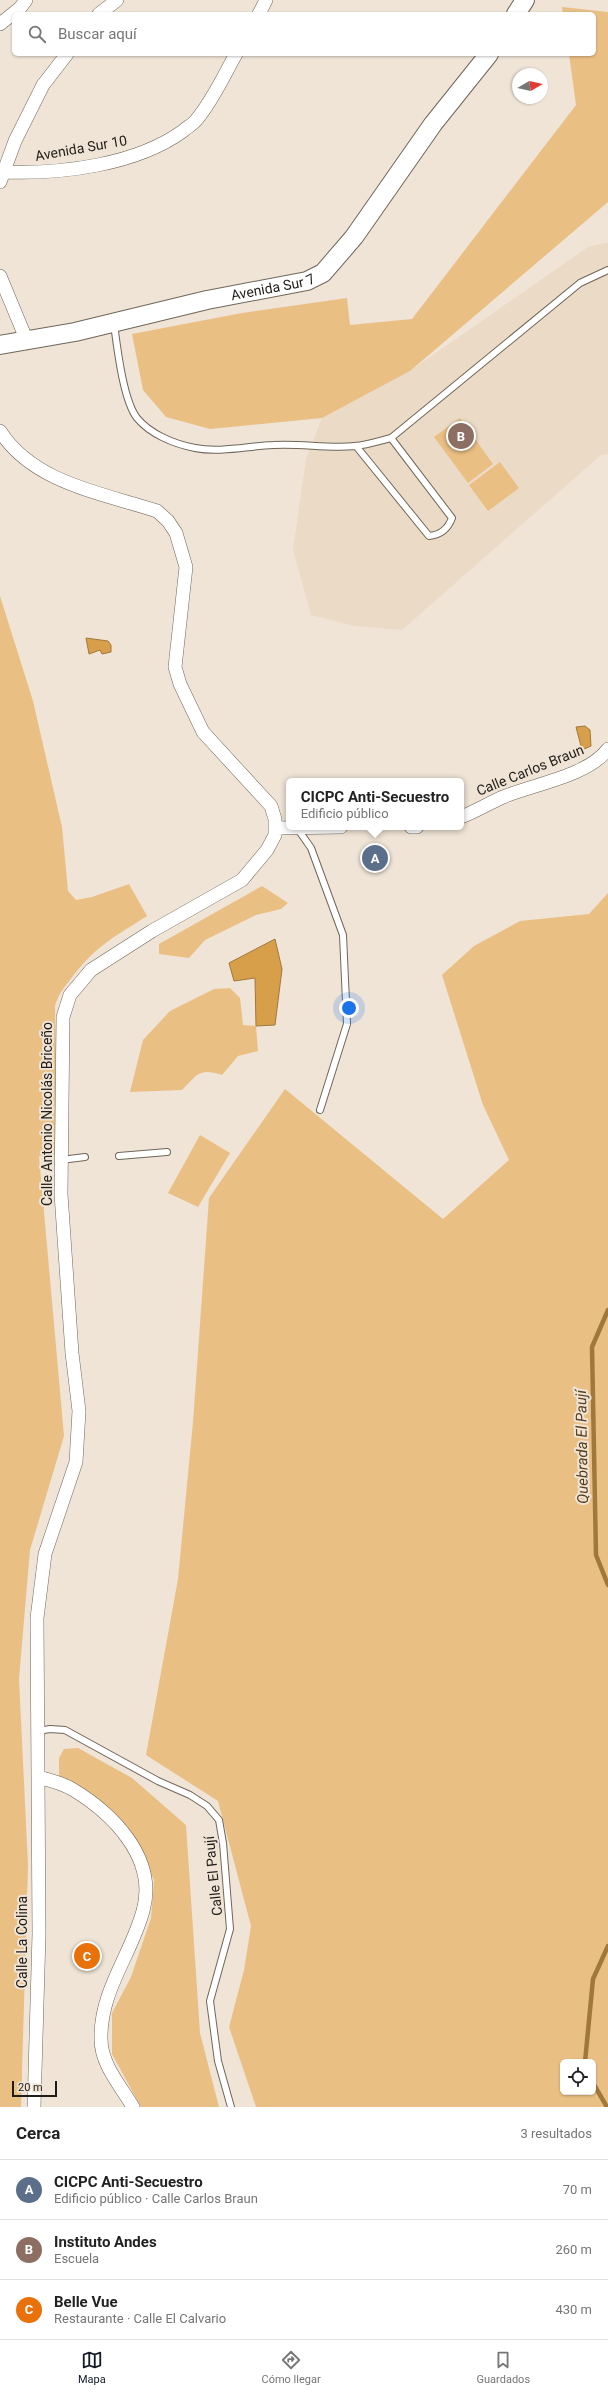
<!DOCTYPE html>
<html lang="es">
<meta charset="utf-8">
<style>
body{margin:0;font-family:Roboto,sans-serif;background:#f2f2f2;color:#222}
.controls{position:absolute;right:12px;bottom:12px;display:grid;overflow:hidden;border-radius:6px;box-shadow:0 1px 3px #0004}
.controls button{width:36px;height:36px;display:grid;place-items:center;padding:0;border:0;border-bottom:1px solid #e0e0e0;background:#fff;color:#222;font:20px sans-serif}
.compass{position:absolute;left:512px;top:68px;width:36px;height:36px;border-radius:50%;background:#fff;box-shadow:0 1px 3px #0004;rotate:81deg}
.scale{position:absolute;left:12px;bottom:10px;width:45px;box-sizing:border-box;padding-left:4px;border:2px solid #201c17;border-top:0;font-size:11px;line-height:14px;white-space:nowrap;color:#201c17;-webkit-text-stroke:3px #efe4d6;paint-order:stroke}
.you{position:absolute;left:349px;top:1008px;width:14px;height:14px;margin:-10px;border:3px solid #fff;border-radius:50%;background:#1a73e8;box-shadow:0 0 0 6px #1a73e833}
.badge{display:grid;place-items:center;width:26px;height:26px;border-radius:50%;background:#111827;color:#fff;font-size:13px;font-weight:700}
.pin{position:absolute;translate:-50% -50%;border:2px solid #fff;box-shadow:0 1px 4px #0006}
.popup{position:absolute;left:286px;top:778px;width:178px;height:52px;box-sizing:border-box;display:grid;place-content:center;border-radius:6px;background:#fff;filter:drop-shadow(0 1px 3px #0005);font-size:13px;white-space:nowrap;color:#767676}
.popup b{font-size:15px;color:#222}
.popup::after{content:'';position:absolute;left:50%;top:100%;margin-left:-8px;border:8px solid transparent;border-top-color:#fff}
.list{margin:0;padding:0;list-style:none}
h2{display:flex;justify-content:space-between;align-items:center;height:52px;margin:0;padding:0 16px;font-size:17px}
h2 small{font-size:13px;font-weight:400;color:#767676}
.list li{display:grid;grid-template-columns:26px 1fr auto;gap:12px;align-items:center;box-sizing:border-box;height:60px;padding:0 16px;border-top:1px solid #e0e0e0}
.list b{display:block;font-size:15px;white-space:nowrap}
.list p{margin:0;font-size:13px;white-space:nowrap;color:#767676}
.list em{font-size:13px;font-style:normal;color:#767676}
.icon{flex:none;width:22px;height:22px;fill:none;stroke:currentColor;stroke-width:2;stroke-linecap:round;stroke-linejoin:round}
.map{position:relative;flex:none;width:608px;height:2107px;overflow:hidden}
.search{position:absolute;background:#fff;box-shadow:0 1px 3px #0004;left:12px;right:12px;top:12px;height:44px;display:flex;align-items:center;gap:10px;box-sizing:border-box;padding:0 14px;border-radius:6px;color:#767676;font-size:15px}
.sheet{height:232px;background:#fff}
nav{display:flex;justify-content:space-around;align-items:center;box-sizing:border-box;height:56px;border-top:1px solid #e0e0e0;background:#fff;font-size:11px;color:#767676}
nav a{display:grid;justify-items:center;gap:2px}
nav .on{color:#111827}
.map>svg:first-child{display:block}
.built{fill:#ebdbc6}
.green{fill:#eabf84;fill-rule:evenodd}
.water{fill:#d89f4b;stroke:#a1783b}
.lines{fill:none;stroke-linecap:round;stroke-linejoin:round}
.stream{stroke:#a1783b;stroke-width:4.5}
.service-casing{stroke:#6f6659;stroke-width:8}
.minor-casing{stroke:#6f6659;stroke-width:14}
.secondary-casing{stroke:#6f6659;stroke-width:20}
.service{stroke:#fff;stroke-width:6}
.minor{stroke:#fff;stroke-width:13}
.secondary{stroke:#fff;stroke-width:18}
.labels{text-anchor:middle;stroke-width:4;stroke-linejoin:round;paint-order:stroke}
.street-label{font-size:14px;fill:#201c17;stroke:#efe4d6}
.water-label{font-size:15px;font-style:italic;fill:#573f1d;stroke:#efe4d6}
</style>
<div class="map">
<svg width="608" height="2107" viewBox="0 0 608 2107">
<rect width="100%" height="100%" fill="#efe4d6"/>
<!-- built -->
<path class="built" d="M604,243H608V454L601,455L402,630L354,626L311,615L293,550L306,459L322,418L410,371L588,247Z"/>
<!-- green -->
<path class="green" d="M562,7L608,12V202L410,371L322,418L210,429L166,417L143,390L132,334L242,313L347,298L350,325L412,319L576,105L569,54H594V14H563Z
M460,418L493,464L468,483L434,437Z
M500,462L519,488L488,511L469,485Z
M0,596L33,701L62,827L68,891L76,900L92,897L129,884L147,916C114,937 94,947 70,980C63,989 58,995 55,1006L57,1154L39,1156L64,1436L30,1550L19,1679L28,1865L21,2107H0Z
M262,886L288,903L281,909L256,915L205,940L189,958L159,954V944Z
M608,893V2107H256L229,2027L244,1970L251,1926L218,1801L146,1755L178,1579L193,1422L209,1198L285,1089L443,1219L509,1160L483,1105L442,975L474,946L520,921L589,914ZM563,2062H593V2092H563Z
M230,988L240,998L243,1025L256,1026L258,1051L238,1056L222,1075C199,1068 198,1074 182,1090L130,1092L143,1040L170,1011L214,989Z
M200,1135L230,1153L198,1207L168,1193Z
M78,1748L132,1778L186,1825L200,2033L219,2107H141L112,2054V2013L131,1977L151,1918L154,1880L132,1835L91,1793L59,1777V1758L64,1749Z"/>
<!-- water -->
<path class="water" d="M86,638L108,641L111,645V652L102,654L100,650L89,654Z
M585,726L590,730L591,746L582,750L576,727Z
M275,939L282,969L275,1025L256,1026L255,978L234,981L229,963Z"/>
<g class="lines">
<!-- stream -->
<path class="stream" d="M608,1310L592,1347L596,1555L608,1585
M585,2062L593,1979L608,1946
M593,2083L607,2107"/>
<defs>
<path id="service" d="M114,324C117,346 123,400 137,418C150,434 174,444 195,448C220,453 248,446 273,445C301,443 328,449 355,446C367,445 379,441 391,438L580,283L608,270
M356,446L429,536C440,535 448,529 452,518L391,438
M297,828L311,848L343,935L347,1024L320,1110
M119,1156L167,1152
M61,1160L85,1157
M37,1731L50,1729L65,1730L158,1781L190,1795L207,1806L219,1820L223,1843L230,1929L210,2001L218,2061L231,2107"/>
<path id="minor" d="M99,14L117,0
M259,14L266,0
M0,24L20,8L26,0
M5,172C62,174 136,165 183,131C187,127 194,124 197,119C213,100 224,75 236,54
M0,182L15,141L43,85L67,54
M0,276L27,341
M0,431C33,483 102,493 157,511L168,521L176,533L186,567L175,667L180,684L203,732L271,806L275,819V835L267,850L242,880L152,931L91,970L70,995L63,1017L61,1194L72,1353L79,1411L76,1462L45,1554L37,1618L39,1934L34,2107
M461,817C475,812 489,803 503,797C534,784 588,776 608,749
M411,827H417
M275,828L341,827
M38,1777C49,1780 62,1783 72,1789C112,1813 158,1858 143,1911C131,1955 100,1991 101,2039C101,2065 121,2086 133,2107"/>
<g id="secondary">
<path d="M516,14L525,0"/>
<path id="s1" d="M0,345L75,332L207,300L307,281L323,273L354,237L433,124L489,54"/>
</g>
</defs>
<!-- service casing -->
<use href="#service" class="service-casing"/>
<!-- minor casing -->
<use href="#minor" class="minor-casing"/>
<!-- secondary casing -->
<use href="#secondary" class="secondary-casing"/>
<!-- service -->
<use href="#service" class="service"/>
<!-- minor -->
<use href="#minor" class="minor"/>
<!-- secondary -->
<use href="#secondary" class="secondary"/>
</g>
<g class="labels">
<!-- street labels -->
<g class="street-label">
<text transform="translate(81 148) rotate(-10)" y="5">Avenida Sur 10</text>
<text dy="5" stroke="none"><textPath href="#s1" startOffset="279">Avenida Sur 7</textPath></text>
<text transform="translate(530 770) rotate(-22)" y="5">Calle Carlos Braun</text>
<text transform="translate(47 1114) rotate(-90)" y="5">Calle Antonio Nicolás Briceño</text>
<text transform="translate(213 1876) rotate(-96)" y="5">Calle El Paují</text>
<text transform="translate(22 1942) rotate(-90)" y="5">Calle La Colina</text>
</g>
<!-- water labels -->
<g class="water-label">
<text transform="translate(582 1447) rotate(-91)" y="5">Quebrada El Paují</text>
</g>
</g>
</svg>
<div class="controls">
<button><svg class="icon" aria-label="locate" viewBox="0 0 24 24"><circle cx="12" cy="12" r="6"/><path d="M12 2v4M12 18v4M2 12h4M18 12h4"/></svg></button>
</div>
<svg class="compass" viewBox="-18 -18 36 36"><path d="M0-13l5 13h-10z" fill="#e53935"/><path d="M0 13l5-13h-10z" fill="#767676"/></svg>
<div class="scale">20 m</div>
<div class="you"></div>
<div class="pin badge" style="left:375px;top:858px;background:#5c6f8a">A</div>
<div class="popup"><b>CICPC Anti-Secuestro</b>Edificio público</div>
<div class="pin badge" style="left:461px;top:436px;background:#8d6e63">B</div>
<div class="pin badge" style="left:87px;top:1956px;background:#e8710a">C</div>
<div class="search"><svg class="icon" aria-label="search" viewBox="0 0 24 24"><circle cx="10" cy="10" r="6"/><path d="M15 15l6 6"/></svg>Buscar aquí</div>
</div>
<section class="sheet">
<h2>Cerca<small>3 resultados</small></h2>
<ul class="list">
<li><span class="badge" style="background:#5c6f8a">A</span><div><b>CICPC Anti-Secuestro</b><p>Edificio público · Calle Carlos Braun</p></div><em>70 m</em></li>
<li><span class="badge" style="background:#8d6e63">B</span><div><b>Instituto Andes</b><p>Escuela</p></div><em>260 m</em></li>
<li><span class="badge" style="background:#e8710a">C</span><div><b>Belle Vue</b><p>Restaurante · Calle El Calvario</p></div><em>430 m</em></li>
</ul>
</section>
<nav>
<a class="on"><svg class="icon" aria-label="map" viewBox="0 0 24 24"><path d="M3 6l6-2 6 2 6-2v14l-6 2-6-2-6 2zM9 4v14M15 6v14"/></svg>Mapa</a>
<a><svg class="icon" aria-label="directions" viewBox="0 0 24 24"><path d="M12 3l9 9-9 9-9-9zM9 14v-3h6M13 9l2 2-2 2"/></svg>Cómo llegar</a>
<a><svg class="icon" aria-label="saved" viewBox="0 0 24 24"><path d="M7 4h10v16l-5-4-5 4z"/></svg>Guardados</a>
</nav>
